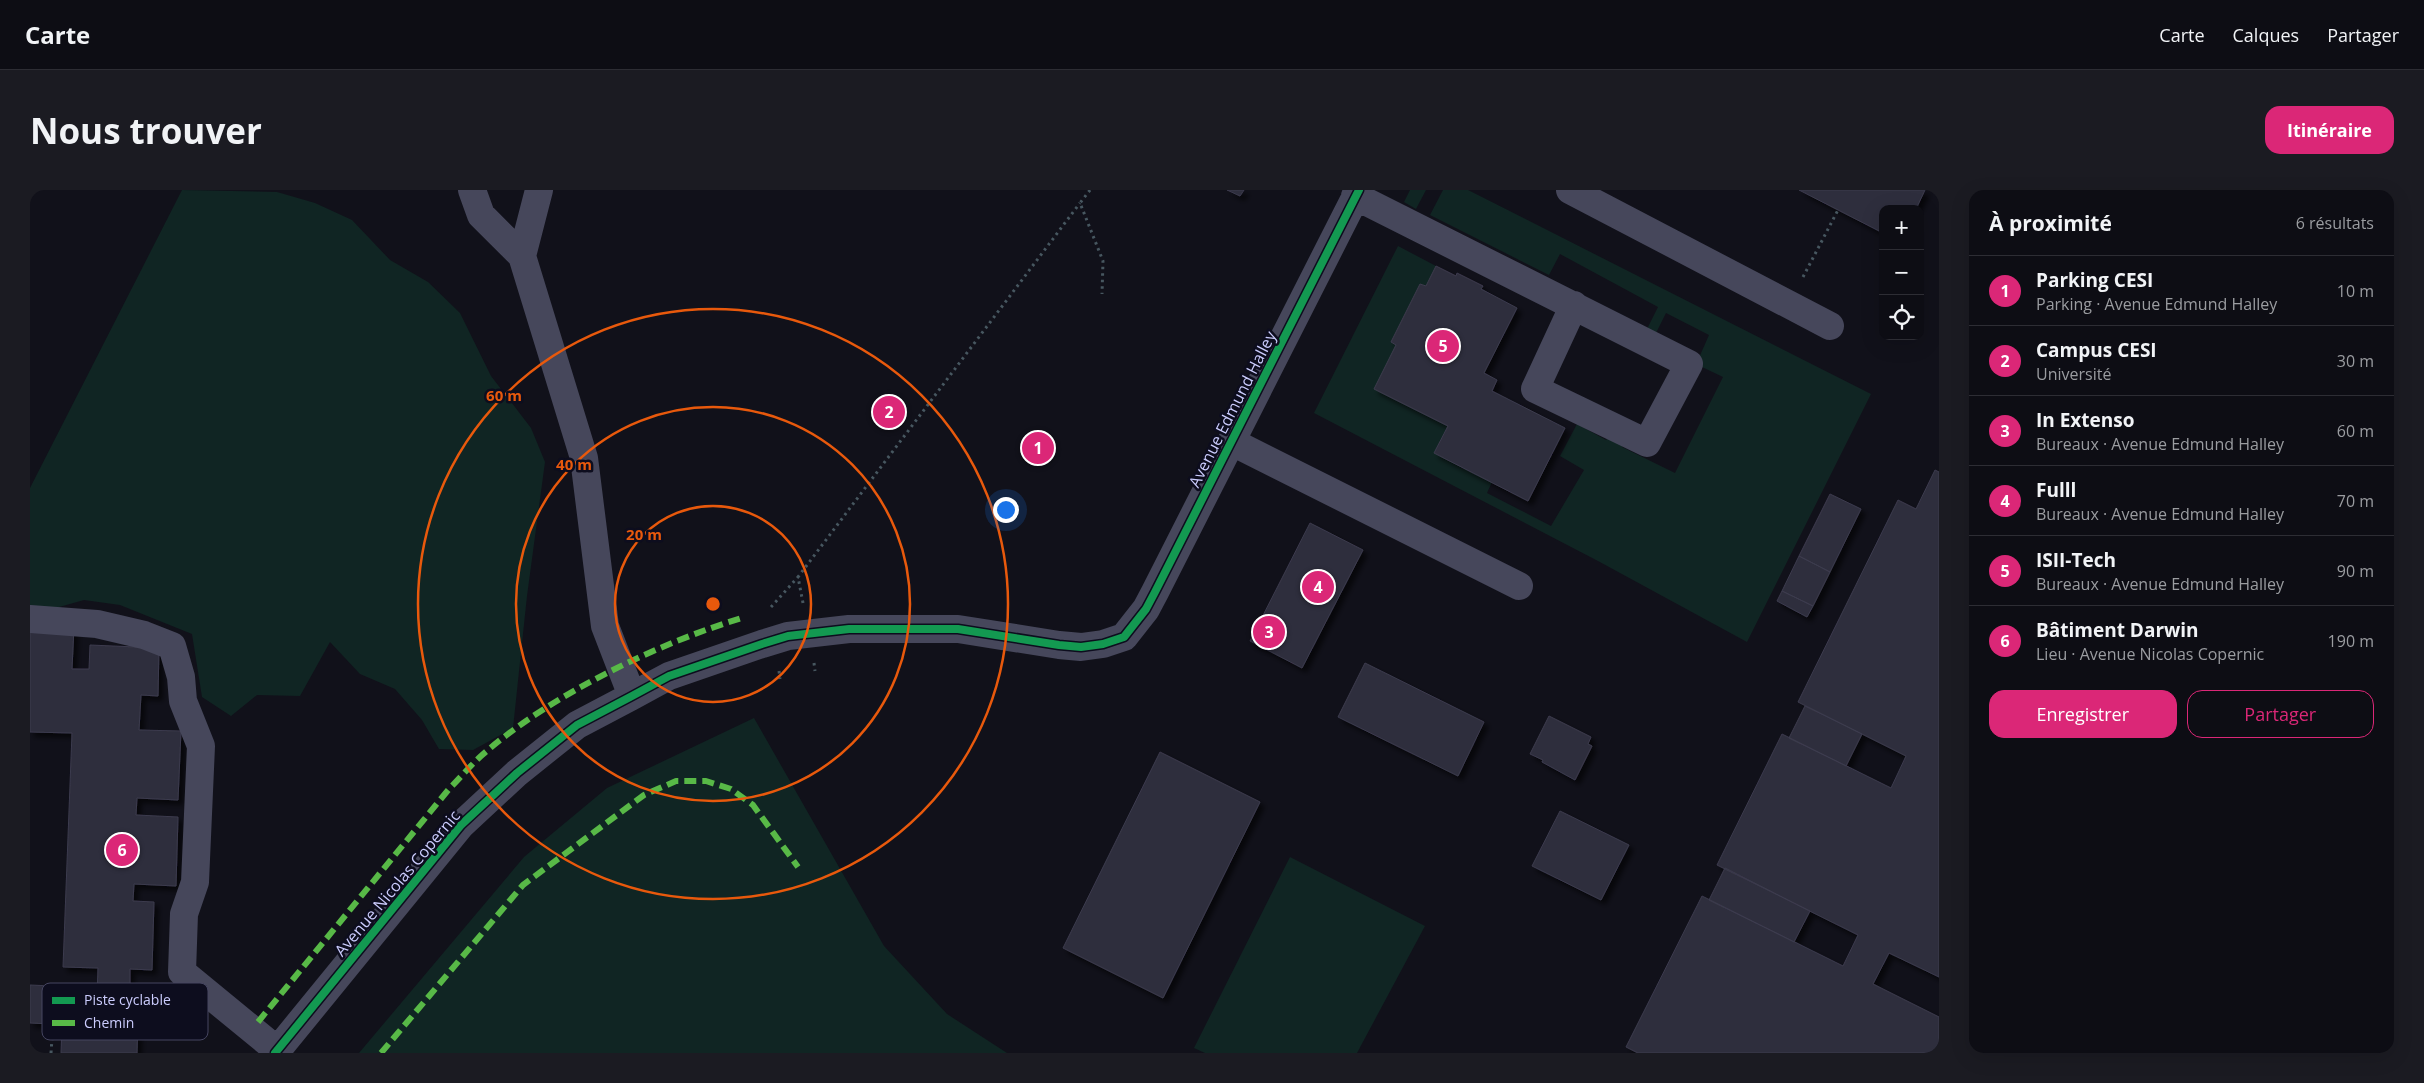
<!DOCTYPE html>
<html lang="fr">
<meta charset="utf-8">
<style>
body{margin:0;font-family:"Open Sans",sans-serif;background:#1b1b22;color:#f1f3f6}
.controls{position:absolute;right:15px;top:15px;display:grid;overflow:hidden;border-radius:10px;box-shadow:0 5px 20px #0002}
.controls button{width:45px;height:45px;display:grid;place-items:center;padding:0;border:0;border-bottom:1px solid #2d2d34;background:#0d0d14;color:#f1f3f6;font:25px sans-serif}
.you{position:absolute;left:975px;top:319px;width:18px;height:18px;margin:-12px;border:4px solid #fff;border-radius:50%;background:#1a73e8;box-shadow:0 0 0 8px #1a73e833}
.badge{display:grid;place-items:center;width:32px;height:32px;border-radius:50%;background:#db2777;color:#fff;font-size:16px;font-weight:700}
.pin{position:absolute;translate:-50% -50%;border:2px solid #fff;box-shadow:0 1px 5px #0006}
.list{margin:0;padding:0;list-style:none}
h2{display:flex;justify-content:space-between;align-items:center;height:65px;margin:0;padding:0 20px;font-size:21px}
h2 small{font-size:16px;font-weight:400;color:#9a9ca0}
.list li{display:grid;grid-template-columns:32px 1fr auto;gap:15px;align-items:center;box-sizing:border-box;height:70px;padding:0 20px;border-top:1px solid #2d2d34}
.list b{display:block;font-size:19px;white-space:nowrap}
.list p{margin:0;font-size:16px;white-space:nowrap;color:#9a9ca0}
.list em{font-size:16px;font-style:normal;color:#9a9ca0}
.actions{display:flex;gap:10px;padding:15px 20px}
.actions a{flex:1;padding:11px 0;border:1px solid #db2777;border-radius:15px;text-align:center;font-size:18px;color:#db2777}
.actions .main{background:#db2777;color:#fff}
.icon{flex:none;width:28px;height:28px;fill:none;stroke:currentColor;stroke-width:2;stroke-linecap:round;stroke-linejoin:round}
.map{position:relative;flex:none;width:1909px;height:863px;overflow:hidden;border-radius:15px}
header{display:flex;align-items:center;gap:30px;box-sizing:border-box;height:70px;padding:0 25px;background:#0d0d14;border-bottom:1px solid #2d2d34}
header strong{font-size:24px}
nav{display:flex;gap:28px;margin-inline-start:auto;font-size:18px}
.intro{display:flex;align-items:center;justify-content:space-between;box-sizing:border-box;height:120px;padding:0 30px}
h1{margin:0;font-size:35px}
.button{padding:12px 22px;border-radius:15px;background:#db2777;color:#fff;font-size:18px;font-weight:700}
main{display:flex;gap:30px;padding:0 30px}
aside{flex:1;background:#0d0d14;border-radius:15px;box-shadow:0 5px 20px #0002}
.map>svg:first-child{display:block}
.green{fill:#102523}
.building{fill:#2e2e3c;stroke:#3c3b4e;filter:url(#shadow)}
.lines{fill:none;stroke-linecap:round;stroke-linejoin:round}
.path{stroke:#475760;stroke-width:3;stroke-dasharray:2.5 4;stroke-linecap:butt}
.minor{stroke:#46475b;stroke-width:28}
.quiet{stroke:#58b947;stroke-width:6;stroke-dasharray:12 6;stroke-linecap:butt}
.cycleway-casing{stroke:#0d0d1e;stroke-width:11}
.cycleway{stroke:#139951;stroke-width:8}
.ring{fill:none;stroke:#e8590c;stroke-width:2.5}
.labels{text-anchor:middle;stroke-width:5;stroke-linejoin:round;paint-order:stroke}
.street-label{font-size:16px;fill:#cbccfd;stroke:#0d0d1e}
.key{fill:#0d0d1e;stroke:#464661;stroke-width:1}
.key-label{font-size:14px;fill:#cbccfd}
.centre{fill:#e8590c;stroke:#0d0d1e;stroke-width:2.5}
.ring-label{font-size:15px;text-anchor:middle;font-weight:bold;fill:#e8590c;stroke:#0d0d1e;stroke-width:5;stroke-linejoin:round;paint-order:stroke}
</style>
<header>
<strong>Carte</strong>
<nav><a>Carte</a><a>Calques</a><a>Partager</a></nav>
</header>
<div class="intro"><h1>Nous trouver</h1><a class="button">Itinéraire</a></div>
<main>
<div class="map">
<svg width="1909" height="863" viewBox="0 0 1909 863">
<defs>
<filter id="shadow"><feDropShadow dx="4.5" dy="4.5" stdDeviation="2.5" flood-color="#0009"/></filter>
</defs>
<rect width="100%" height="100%" fill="#11111a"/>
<!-- green -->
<path class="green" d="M152,0L247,2L285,13L322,30L360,70L398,92L430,123L461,186L501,238L515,272L497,406L483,538L443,560L409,559L392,530L365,499L330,484L300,452L270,506L227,505L201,526L172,507L162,444L90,415L54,410L15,421L0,415V298Z
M1380,0H1396L1386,19L1374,12Z
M1413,0H1438L1841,204L1717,452L1568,371L1284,223L1368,56L1406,76L1396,96L1390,94L1361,152L1366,155L1418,236L1404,263L1462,292L1457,303L1521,336L1554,280L1530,266L1547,234L1576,250L1582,243L1594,248L1592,257L1645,283L1693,187L1672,177L1668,170L1679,145L1636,123L1625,145L1616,141L1628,117L1530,64L1519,85L1400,25Z
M724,528L854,756L917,824L977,863H329L494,667L577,598Z
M1260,667L1395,736L1327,863H1175L1164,858Z"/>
<!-- building -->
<path class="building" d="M1197,0H1214L1210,6Z
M1769,0H1895L1886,19H1853V43Z
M1406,76L1426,86L1427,83L1453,96L1451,99L1487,118L1454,183L1467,190L1462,201L1535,238L1498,311L1404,263L1418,236L1344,199L1366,155L1361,152L1390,94L1396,96Z
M1905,280L1909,282V787L1859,763L1843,794L1909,827V863H1608L1596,857L1672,706L1813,776L1828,745L1687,675L1752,544L1861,598L1876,566L1768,512L1868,310L1886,319Z
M1800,304L1831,319L1800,382L1769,366Z
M1280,333L1333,360L1272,478L1220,451Z
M1769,366L1800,382L1783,416L1752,401Z
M1752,401L1783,416L1777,427L1747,411Z
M0,435L44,437L42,479H59L60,455L129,458L128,506L111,505L109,540L151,541L148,610L107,608L106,625L148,627L146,696L104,694L103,711L124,712L122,780L100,779V796H109L107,863H31L32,835L66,836L68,778L33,777L42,543L0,542Z
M1335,473L1454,532L1428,586L1308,527Z
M1775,516L1832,544L1816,576L1759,548Z
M1519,526L1561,547L1558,554L1562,556L1545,590L1512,572L1513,570L1500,564Z
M1130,562L1230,612L1133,808L1033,758Z
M1530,621L1599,655L1571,710L1502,676Z
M1695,678L1780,721L1764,752L1679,710Z
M0,795L67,798L66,836L0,833Z"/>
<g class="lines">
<!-- path -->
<path class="path" d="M1060,0L1050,13L1073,71L1072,104
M1773,87L1808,20
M773,413L768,387L1050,13
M741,417L768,387
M784,473L785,481
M749,481L750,489
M21,863L23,835"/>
<!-- minor -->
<path class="minor" d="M442,0L451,25L492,66L554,268L575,436L602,506
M1540,0L1800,136
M1325,6C1436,62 1548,117 1659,174L1617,253L1505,199L1544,115
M492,66L509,0
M1202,252L1489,396
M0,429L67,434L114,445L142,456L151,487L153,511L171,556L165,692L154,724L152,782L247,860
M245,863L431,635L487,583L547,535L602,506L639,486L732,454L758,446L819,439H928L1029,455L1051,457L1073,454L1094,447L1116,419L1125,402L1329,0"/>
<!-- quiet -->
<path class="quiet" d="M228,832L419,599C430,588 440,576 451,566C520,505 628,453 715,427
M351,863L493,695L614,605L646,591H676L701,599L723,615L768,677"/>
<defs>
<path id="cycleway" d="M245,863L431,635L487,583L547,535L602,506L639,486L732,454L758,446L819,439H928L1029,455L1051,457L1073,454L1094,447L1116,419L1125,402L1329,0"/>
</defs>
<!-- cycleway casing -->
<use href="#cycleway" class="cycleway-casing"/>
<!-- cycleway -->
<use href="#cycleway" class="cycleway"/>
</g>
<!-- distance rings -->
<g class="ring">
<circle cx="683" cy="414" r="98"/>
<circle cx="683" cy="414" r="197"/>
<circle cx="683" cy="414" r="295"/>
</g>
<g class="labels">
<!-- street labels -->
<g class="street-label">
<text transform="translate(1202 219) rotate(-63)" y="6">Avenue Edmund Halley</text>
<text transform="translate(367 693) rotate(-50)" y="6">Avenue Nicolas Copernic</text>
</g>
</g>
<!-- legend -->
<rect x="12" y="793" width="166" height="57" rx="8" class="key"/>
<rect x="22" y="807" width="23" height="7" fill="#139951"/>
<rect x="22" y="830" width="23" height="6" fill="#58b947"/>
<g class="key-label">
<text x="54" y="815">Piste cyclable</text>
<text x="54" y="838">Chemin</text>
</g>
<circle cx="683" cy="414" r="8" class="centre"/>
<g class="ring-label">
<text x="474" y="211">60 m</text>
<text x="544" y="280">40 m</text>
<text x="614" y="350">20 m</text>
</g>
</svg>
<div class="controls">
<button>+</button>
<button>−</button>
<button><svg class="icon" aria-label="locate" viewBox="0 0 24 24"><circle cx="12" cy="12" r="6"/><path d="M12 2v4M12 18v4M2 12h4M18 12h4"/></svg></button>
</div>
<div class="you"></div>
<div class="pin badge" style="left:1008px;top:258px">1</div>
<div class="pin badge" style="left:859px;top:222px">2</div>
<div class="pin badge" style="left:1239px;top:442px">3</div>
<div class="pin badge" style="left:1288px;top:397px">4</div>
<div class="pin badge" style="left:1413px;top:156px">5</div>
<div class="pin badge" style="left:92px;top:660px">6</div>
</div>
<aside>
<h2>À proximité<small>6 résultats</small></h2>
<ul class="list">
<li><span class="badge">1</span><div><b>Parking CESI</b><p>Parking · Avenue Edmund Halley</p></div><em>10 m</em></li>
<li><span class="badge">2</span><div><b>Campus CESI</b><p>Université</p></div><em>30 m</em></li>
<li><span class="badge">3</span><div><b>In Extenso</b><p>Bureaux · Avenue Edmund Halley</p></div><em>60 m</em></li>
<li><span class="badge">4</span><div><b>Fulll</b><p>Bureaux · Avenue Edmund Halley</p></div><em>70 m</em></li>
<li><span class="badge">5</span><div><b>ISII-Tech</b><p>Bureaux · Avenue Edmund Halley</p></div><em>90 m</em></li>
<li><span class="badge">6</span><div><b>Bâtiment Darwin</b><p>Lieu · Avenue Nicolas Copernic</p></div><em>190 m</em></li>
</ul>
<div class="actions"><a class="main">Enregistrer</a><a>Partager</a></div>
</aside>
</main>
